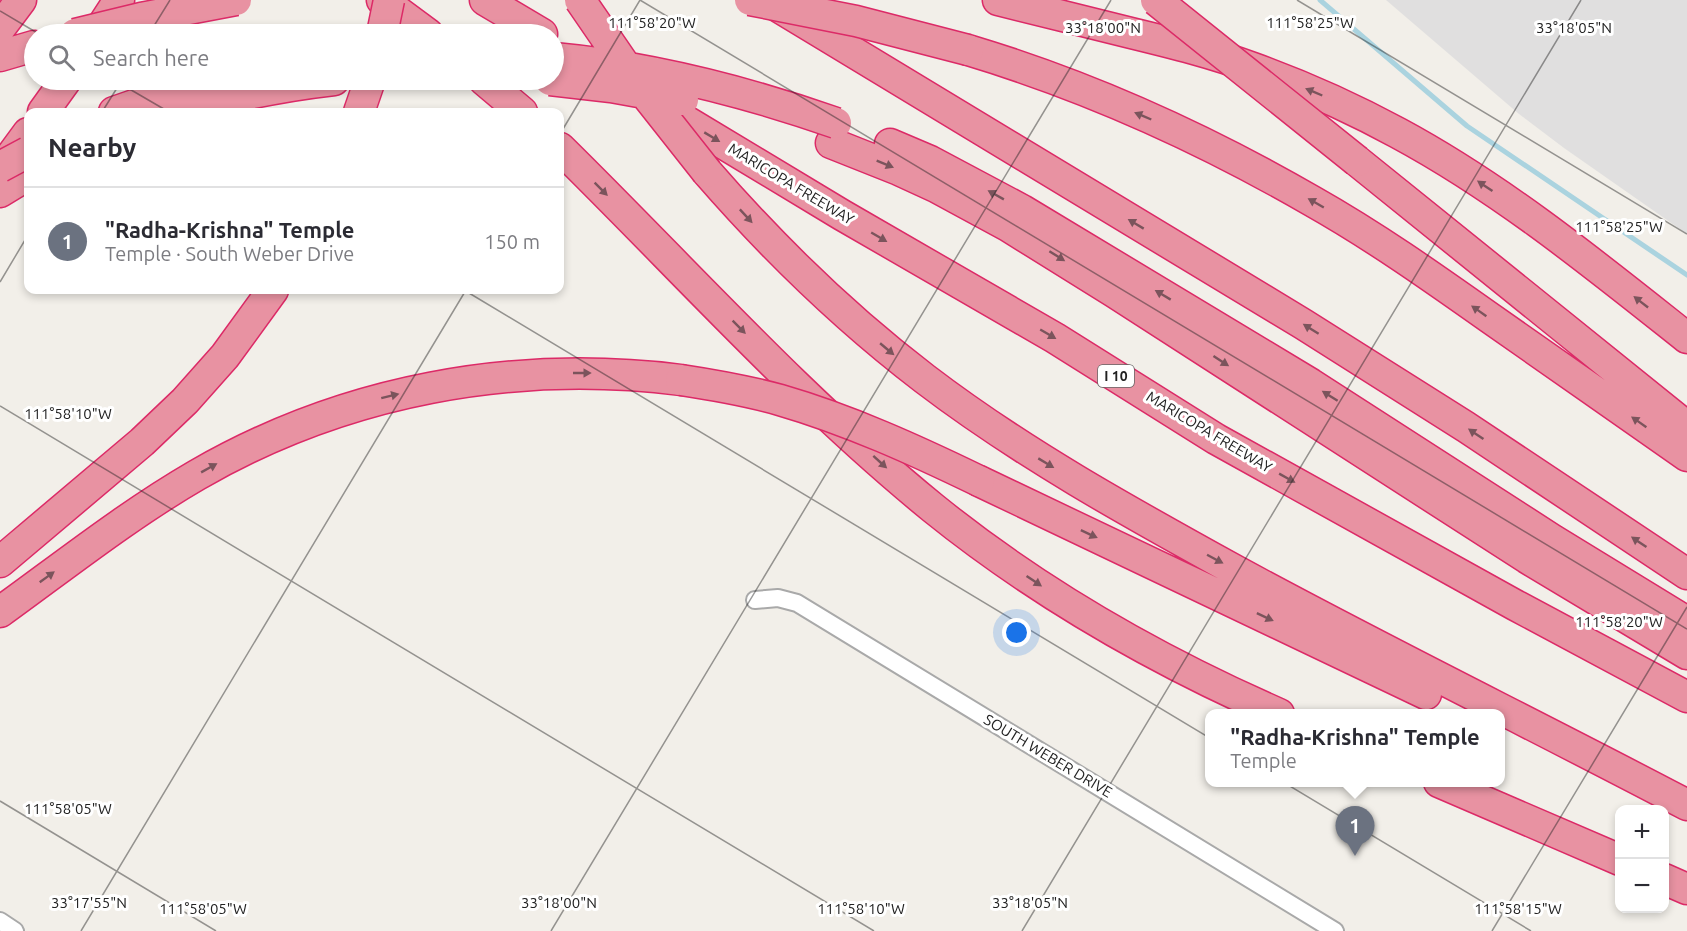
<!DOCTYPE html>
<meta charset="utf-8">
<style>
body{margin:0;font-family:Ubuntu,sans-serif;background:#f2f2f3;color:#2b2b33}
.controls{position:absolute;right:18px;bottom:18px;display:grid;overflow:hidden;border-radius:12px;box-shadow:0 3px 9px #0003}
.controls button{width:54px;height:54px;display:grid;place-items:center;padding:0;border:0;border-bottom:2px solid #e1e1e2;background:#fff;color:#2b2b33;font:30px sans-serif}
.you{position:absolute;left:1017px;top:633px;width:21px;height:21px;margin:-15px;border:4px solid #fff;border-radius:50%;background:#1a73e8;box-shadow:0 0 0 9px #1a73e833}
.badge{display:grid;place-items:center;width:39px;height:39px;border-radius:50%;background:#2563eb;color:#fff;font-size:20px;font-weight:700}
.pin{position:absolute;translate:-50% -50px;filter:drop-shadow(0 2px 3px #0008)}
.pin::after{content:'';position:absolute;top:32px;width:21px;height:18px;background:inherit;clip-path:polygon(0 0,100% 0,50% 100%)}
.popup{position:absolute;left:1205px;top:709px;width:300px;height:78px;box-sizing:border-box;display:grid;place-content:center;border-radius:12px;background:#fff;filter:drop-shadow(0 2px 4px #0005);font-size:20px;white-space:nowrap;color:#7c7c81}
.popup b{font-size:22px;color:#2b2b33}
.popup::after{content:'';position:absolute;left:50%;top:100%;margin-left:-12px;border:12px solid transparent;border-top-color:#fff}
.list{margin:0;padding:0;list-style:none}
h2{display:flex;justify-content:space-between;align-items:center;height:78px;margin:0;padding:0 24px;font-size:26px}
h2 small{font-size:20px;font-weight:400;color:#7c7c81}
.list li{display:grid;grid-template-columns:39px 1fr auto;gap:18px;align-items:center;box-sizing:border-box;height:108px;padding:0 24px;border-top:2px solid #e1e1e2}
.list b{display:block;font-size:22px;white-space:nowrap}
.list p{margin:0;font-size:20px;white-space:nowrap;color:#7c7c81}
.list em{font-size:20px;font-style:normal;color:#7c7c81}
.icon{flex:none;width:33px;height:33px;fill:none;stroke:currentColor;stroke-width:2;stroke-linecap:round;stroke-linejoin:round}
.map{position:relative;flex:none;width:1687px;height:931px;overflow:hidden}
.search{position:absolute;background:#fff;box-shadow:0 3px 9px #0003;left:24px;top:24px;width:540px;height:66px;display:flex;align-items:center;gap:15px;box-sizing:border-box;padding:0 21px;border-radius:33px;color:#7c7c81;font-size:22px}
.panel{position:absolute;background:#fff;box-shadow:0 3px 9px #0003;left:24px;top:108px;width:540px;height:186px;border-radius:12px}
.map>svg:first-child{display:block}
.residential{fill:#e0dfdf}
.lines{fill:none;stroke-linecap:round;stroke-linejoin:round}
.stream{stroke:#aad3df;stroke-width:5}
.street-casing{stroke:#a9a9a9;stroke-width:20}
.highway-casing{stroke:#dc2a67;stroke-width:33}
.street{stroke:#fff;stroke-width:16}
.highway{stroke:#e892a2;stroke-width:30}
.highway-bridge-casing{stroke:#dc2a67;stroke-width:33;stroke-linecap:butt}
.highway-bridge{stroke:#e892a2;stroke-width:30}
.oneway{fill:#7b545c}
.ticks{fill:none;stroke:#222;stroke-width:1.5;stroke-opacity:0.45}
.labels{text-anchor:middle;stroke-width:6;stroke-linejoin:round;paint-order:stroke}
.shield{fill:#fff;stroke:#646464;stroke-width:1.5}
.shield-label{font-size:14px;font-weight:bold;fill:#222}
.street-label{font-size:15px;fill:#222;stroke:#fff}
.ticks-label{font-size:15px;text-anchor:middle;fill:#222;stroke:#fff;stroke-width:6;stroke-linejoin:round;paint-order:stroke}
</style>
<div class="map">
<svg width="1687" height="931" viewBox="0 0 1687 931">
<rect width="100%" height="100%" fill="#f2efe9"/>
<!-- residential -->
<path class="residential" d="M1386,0H1687V234L1564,148L1519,114Z"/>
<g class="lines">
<!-- stream -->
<path class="stream" d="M1320,0L1467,126L1687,275"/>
<defs>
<path id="street" d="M755,600L778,598L797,603L1335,931
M0,921L15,931"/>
<path id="highway" d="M382,0L428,34
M485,0L542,34
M998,0C1042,11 1087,22 1131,33C1172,43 1213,53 1253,68C1303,86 1352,108 1398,133C1502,189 1595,265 1687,338
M777,6L1303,324L1466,427L1687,574
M0,28L21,0
M97,34L119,0
M968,50C1088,86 1203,138 1312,201C1374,236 1432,277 1490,318C1556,364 1621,410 1687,456
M0,56L34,46
M484,80L522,112
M651,100L842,215L1055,338L1216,439L1515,605L1687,697
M43,112L66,80
M114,112L166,94L217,80
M176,112C228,97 281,86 334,80
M359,112L370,80
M831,143L899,170L936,187L1008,226L1114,292L1527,558L1687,654
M890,144L930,161L1022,210L1311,384L1553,540L1687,622
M560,148C683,269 799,399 933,508C1037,592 1156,660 1279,714
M1357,161L1687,427
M0,171L28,133
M707,172C773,248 845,318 925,379C1022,453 1129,512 1236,571C1385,652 1537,726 1687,805
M0,192L28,175
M979,481L1426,694
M0,562L142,442L185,401L225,356L273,290
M0,612C65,565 128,515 197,475C344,390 513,359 681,380
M1439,782L1620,860
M1664,879L1687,889"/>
</defs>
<!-- street casing -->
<use href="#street" class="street-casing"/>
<!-- highway casing -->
<use href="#highway" class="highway-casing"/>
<!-- street -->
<use href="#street" class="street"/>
<!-- highway -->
<use href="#highway" class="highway"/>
<defs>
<path id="highway-bridge" d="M580,0L639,86L707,172
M750,0L856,21L968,50
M1156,0L1357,161
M75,34L141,18L236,0
M382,34L389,0
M554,58C651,67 744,91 836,123
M550,80L611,87L683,100
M0,167L28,152
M681,380C714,385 748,391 780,400C849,420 915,450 979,481"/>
</defs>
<!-- highway-bridge casing -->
<use href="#highway-bridge" class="highway-bridge-casing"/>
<!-- highway-bridge -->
<use href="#highway-bridge" class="highway-bridge"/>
</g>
<!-- one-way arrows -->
<defs><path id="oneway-solid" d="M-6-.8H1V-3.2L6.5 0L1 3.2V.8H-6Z" transform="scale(1.5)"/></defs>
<g class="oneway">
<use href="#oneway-solid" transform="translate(1314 92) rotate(-157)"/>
<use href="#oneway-solid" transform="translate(1143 116) rotate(-157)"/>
<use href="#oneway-solid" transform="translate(712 137) rotate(31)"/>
<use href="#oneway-solid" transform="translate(885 164) rotate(22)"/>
<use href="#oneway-solid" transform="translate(1485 186) rotate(-146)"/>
<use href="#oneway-solid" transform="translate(601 189) rotate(45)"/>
<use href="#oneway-solid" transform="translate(996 195) rotate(-151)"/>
<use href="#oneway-solid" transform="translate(1316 203) rotate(-150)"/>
<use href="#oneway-solid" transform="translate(746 216) rotate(47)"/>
<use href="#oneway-solid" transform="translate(1136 224) rotate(-149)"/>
<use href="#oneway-solid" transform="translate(879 237) rotate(30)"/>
<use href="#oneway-solid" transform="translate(1057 256) rotate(32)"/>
<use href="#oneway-solid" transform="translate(1163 295) rotate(-149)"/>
<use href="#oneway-solid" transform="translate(1641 302) rotate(-142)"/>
<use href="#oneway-solid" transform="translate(1479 311) rotate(-145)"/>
<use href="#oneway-solid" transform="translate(739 327) rotate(45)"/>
<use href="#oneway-solid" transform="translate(1311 329) rotate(-148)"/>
<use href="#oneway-solid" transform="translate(1048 334) rotate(30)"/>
<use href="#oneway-solid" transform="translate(887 349) rotate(40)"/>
<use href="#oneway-solid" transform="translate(1221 361) rotate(33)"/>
<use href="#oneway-solid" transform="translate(582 373)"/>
<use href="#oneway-solid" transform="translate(390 396) rotate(-14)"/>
<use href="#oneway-solid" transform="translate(1330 396) rotate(-148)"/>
<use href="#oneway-solid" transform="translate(1639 422) rotate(-145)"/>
<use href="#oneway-solid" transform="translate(1476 434) rotate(-146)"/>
<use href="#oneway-solid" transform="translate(880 462) rotate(42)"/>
<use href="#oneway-solid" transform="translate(1046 463) rotate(31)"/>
<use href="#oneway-solid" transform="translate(209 468) rotate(-29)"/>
<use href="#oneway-solid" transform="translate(1287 478) rotate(29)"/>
<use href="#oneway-solid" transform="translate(1089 534) rotate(25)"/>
<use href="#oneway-solid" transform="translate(1639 542) rotate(-146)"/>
<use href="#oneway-solid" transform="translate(1215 559) rotate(28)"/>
<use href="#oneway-solid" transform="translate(47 577) rotate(-36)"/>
<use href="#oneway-solid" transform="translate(1034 581) rotate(34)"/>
<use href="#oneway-solid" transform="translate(1265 617) rotate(25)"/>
</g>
<!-- ticks -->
<path class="ticks" d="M640,0L1687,629M1297,0L1687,234M0,11L39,34M149,34L170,0M114,80L169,112M102,112L122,80M560,134L640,0M0,282L28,235M464,290L1531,931M0,406L874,931M0,801L216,931M81,931L466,290M551,931L1111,0M1022,931L1581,0M1492,931L1687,607"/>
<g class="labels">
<!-- shield labels -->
<rect class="shield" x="1098" y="365" width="36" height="22" rx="4.5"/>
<g class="shield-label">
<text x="1116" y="381">I 10</text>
</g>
<!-- street labels -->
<g class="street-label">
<text transform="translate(791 184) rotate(31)" y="5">MARICOPA FREEWAY</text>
<text transform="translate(1209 432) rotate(31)" y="5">MARICOPA FREEWAY</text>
<text transform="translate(1048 756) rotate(31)" y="5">SOUTH WEBER DRIVE</text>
</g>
</g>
<g class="ticks-label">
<text x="652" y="28">111°58'20"W</text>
<text x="1310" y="28">111°58'25"W</text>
<text x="1103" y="33">33°18'00"N</text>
<text x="1574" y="33">33°18'05"N</text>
<text x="1619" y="232">111°58'25"W</text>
<text x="68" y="419">111°58'10"W</text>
<text x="1619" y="627">111°58'20"W</text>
<text x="68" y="814">111°58'05"W</text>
<text x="89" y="908">33°17'55"N</text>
<text x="559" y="908">33°18'00"N</text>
<text x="1030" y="908">33°18'05"N</text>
<text x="203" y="914">111°58'05"W</text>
<text x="861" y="914">111°58'10"W</text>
<text x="1518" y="914">111°58'15"W</text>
</g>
</svg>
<div class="controls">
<button>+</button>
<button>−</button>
</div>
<div class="you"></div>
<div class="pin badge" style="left:1355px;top:856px;background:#6b7280">1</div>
<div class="popup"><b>&quot;Radha-Krishna&quot; Temple</b>Temple</div>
<div class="search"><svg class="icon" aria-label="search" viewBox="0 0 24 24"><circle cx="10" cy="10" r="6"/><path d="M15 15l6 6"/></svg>Search here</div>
<section class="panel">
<h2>Nearby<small></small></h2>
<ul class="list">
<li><span class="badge" style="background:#6b7280">1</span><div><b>&quot;Radha-Krishna&quot; Temple</b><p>Temple · South Weber Drive</p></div><em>150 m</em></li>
</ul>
</section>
</div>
